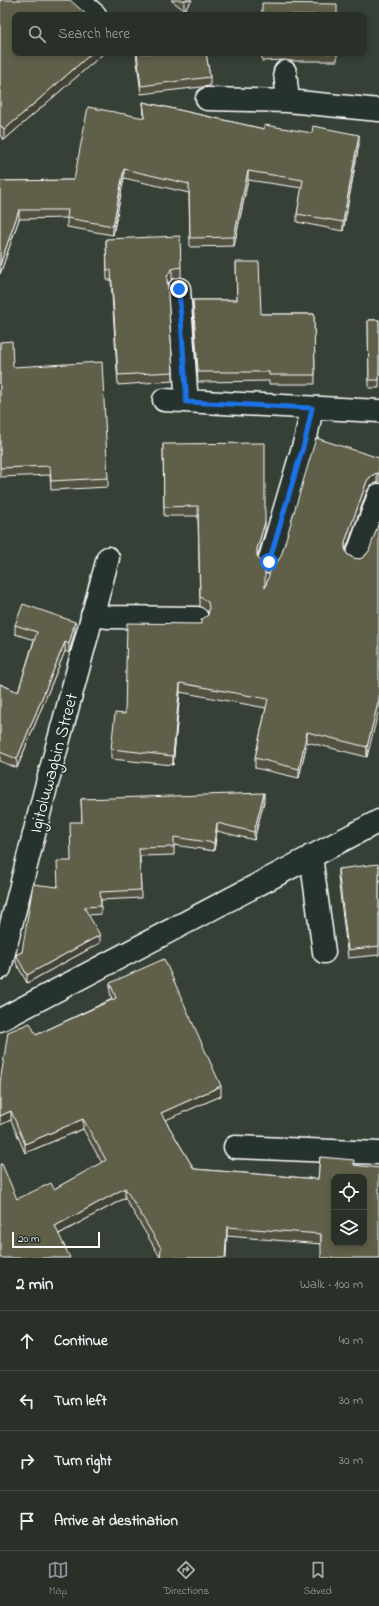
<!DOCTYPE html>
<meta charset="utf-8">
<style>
body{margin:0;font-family:"Indie Flower",sans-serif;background:#353c34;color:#f1f3f6}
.controls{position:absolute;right:12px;bottom:12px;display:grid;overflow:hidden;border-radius:8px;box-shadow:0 2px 6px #0003}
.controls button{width:36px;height:36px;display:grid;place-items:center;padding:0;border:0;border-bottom:1px solid #454b45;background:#293028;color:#f1f3f6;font:20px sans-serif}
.scale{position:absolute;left:12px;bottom:10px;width:88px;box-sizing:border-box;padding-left:4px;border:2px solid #fff;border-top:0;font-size:11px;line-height:14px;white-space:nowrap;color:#fff;-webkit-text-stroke:3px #26332d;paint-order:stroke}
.stop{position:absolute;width:12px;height:12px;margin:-9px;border:3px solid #1a73e8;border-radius:50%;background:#fff}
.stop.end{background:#1a73e8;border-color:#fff;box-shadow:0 1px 4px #0008}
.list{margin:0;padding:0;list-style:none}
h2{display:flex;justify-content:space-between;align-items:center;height:52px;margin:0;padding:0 16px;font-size:17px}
h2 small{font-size:13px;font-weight:400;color:#a5a9a8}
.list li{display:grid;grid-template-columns:26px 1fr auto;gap:12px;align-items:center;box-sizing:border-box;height:60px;padding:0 16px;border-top:1px solid #454b45}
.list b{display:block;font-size:15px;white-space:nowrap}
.list em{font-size:13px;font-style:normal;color:#a5a9a8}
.icon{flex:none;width:22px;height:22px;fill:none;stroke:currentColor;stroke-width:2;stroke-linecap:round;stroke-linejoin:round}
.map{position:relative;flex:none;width:379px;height:1258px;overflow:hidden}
.search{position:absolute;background:#293028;box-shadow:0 2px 6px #0003;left:12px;right:12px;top:12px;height:44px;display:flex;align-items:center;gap:10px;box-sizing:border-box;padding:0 14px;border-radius:8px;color:#a5a9a8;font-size:15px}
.sheet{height:292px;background:#293028}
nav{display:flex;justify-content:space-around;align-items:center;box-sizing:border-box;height:56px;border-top:1px solid #454b45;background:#293028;font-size:11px;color:#a5a9a8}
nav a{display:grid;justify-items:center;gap:2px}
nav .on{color:#8c9099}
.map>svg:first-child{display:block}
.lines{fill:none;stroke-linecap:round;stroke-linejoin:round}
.minor-casing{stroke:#fff;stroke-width:25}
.minor{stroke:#26332d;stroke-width:22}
.wall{fill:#535140;stroke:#fff}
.shaded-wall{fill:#434234;stroke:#fff}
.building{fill:#605e4a;stroke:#fff;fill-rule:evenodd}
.route{stroke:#1a73e8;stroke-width:5}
.labels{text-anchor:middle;stroke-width:3;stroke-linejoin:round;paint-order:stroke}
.street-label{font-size:18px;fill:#fff;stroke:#26332d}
</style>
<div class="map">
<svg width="379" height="1258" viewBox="0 0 379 1258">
<rect width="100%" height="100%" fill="#374036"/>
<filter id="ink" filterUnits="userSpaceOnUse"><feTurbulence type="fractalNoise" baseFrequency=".025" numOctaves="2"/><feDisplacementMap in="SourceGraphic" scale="8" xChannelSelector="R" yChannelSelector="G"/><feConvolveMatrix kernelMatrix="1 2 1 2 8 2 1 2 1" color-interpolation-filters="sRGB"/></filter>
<g filter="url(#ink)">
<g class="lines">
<defs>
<path id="minor" d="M78,0L95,15
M285,72L288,101
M207,99L288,101L379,110
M179,289L186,391L185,401
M164,400L379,411
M357,556L379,495
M269,562L306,437L312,408
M92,615L109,617L197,618
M311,856L324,952
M0,968L45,791L108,558
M0,1020L379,821
M235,1147L379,1153"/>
</defs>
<!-- minor casing -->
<use href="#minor" class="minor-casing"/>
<!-- minor -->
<use href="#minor" class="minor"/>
</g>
<!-- wall -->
<path class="wall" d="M0,0L15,53H104L4,140L0,135Z
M171,0H192L184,10Z
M136,53H206L210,77V86L141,94Z
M262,53H337V61H291L284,60L262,61Z
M143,102L264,129L359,144L343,231L297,222V214L302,188L248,180L234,246L190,247L189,193L124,178L113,235L67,227V218L19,219L0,274V181L74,180L144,117Z
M106,239L181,267V277L172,279L168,283L167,287L173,372V381L118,385L111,280H107Z
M236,262L261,314H314L315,384H269V381L198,382L193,310V300H237Z
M368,320H379V388H369Z
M0,342L13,367L108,478V487L51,490L50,475L0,477Z
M163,444L265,531L258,557L265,588L278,561L379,458V483H377L371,485L367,491L346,551L347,554L353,558L360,559L365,556L369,551L367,757L307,742L299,778L255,768V758L266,708L180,692L173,765L111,759V749L125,714L201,624L208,615V612L200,606L198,516H164Z
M15,625L75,631L69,653L65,651L17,768L0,761V684L18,692L34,640L15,634Z
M81,799L264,801L254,840L217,831L214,851L174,845V855L140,856L141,898L101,900V914L88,915L100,943L27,983L16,963V955L22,952L71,861L82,822Z
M338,869H379V955L348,958L338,877Z
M110,983L221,1096L165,1120L194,1169L318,1179L320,1157L321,1244L227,1236L160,1257L125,1198L59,1234L17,1199L54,1189L102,1163L83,1129L25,1153L11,1120L0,1125V1083L36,1035L112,999L110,993Z"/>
<!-- shaded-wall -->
<path class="shaded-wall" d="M184,0H192L184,10Z
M92,53H104L4,140V130Z
M359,135V144L343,231V222Z
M124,169V178L113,235V226Z
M248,171V180L234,246V237Z
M19,210V219L0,274V265Z
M172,269V279L168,283L167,289V280L168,274Z
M377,473V483L371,485L367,491L345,552V542L367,481L371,476Z
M265,522V531L257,558V549Z
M75,622V631L69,653V644Z
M65,642V651L17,768V759Z
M180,683V692L173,765V756Z
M379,699V709L367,757V747Z
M307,732V742L299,778V769Z
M264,793V801L254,840V832Z
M217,823V831L214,851V843Z
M100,935V943L27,983V975Z
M221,1086V1096L161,1122V1113Z
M11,1111V1120L0,1125V1116Z
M83,1119V1129L25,1153V1144Z
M125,1188V1198L55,1236V1226Z
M227,1227V1236L226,1258H225Z"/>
<!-- building -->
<path class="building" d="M0,0H70L87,15H15V53H92L4,130L0,125Z
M262,3L337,4V15H262Z
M137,53H206L210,77L141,86Z
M143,102L264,129L265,125L312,133L313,126L359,135L343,222L297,214L303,180L248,171L234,237L190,238L189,184L124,169L113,226L67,218L68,210H19L0,265V181L74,180L88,107L145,118Z
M180,236L181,267L172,269L168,274L167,280L173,372L118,375L111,270H107L106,239Z
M236,262H259L261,314H314L315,375H269V372H198L193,300H237Z
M368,320H379V380H369Z
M12,341L13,367L102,362L108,478L51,481L50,466L0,468V342Z
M316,438L379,458V474L377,473L371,476L367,481L345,542V548L347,554L353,558L360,559L365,556L369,551L379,522V699L367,747L307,732L299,769L255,758L268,699L180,683L173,756L111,749L115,713L125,714L127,623L201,624V620L208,615L209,609L208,602L200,597L198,506L164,507L163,444L265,443V522L257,549V555L260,561L265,565V588L272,565L278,561L281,556Z
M23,604L75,622L69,644L65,642L17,759L0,752V684L18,692L37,632L15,625Z
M264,793L254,832L217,823L214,843L174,837V847L139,848L141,890L100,892L101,906L84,907L100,935L27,975L16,955L22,952L33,884L58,887L57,861H71L70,822H82L81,799Z
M378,864L379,869V946L348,950L338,869Z
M164,959L221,1086L161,1113L194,1169L318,1179L320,1157L354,1160V1165L379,1168V1258H321V1234L227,1227L225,1258H160L161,1248L125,1188L55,1226L70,1258H0V1164H2L17,1199L51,1183L54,1189L106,1160L83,1119L25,1144L11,1111L0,1116V1083L8,1032L30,1023L36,1035L116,998L110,983ZM334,1177H364V1243H334Z"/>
</g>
<g class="lines" filter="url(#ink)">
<!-- route -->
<path class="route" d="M179,289L186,391V402L312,408L306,437L269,562"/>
</g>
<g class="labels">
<!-- street labels -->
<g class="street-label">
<text transform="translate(53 763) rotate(-75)" y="6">Igitoluwagbin Street</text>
</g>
</g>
</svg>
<div class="controls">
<button><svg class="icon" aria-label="locate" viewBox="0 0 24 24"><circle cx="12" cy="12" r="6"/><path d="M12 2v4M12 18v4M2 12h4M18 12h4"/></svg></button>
<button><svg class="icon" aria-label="layers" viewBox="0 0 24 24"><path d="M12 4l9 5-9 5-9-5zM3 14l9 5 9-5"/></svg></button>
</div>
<div class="scale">20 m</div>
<div class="stop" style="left:269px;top:562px"></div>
<div class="stop end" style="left:179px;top:289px"></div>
<div class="search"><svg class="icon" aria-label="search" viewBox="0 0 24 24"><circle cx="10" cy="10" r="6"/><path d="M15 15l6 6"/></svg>Search here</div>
</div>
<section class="sheet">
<h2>2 min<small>Walk · 100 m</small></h2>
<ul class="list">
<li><svg class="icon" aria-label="ahead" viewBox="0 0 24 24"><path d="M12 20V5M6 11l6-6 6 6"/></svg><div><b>Continue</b></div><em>40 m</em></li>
<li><svg class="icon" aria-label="left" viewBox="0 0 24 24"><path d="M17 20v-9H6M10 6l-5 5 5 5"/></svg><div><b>Turn left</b></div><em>30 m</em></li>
<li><svg class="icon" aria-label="right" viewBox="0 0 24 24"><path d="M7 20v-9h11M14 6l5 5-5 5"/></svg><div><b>Turn right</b></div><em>30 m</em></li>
<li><svg class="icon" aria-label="arrive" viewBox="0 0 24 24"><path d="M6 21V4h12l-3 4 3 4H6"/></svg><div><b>Arrive at destination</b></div></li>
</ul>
</section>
<nav>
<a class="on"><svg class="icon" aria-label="map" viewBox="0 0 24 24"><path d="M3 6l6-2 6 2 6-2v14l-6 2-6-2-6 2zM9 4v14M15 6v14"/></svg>Map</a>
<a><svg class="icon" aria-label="directions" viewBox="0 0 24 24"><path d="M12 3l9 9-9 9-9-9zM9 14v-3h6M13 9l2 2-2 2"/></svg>Directions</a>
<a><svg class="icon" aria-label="saved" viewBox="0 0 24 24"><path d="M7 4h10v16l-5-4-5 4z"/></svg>Saved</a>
</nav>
